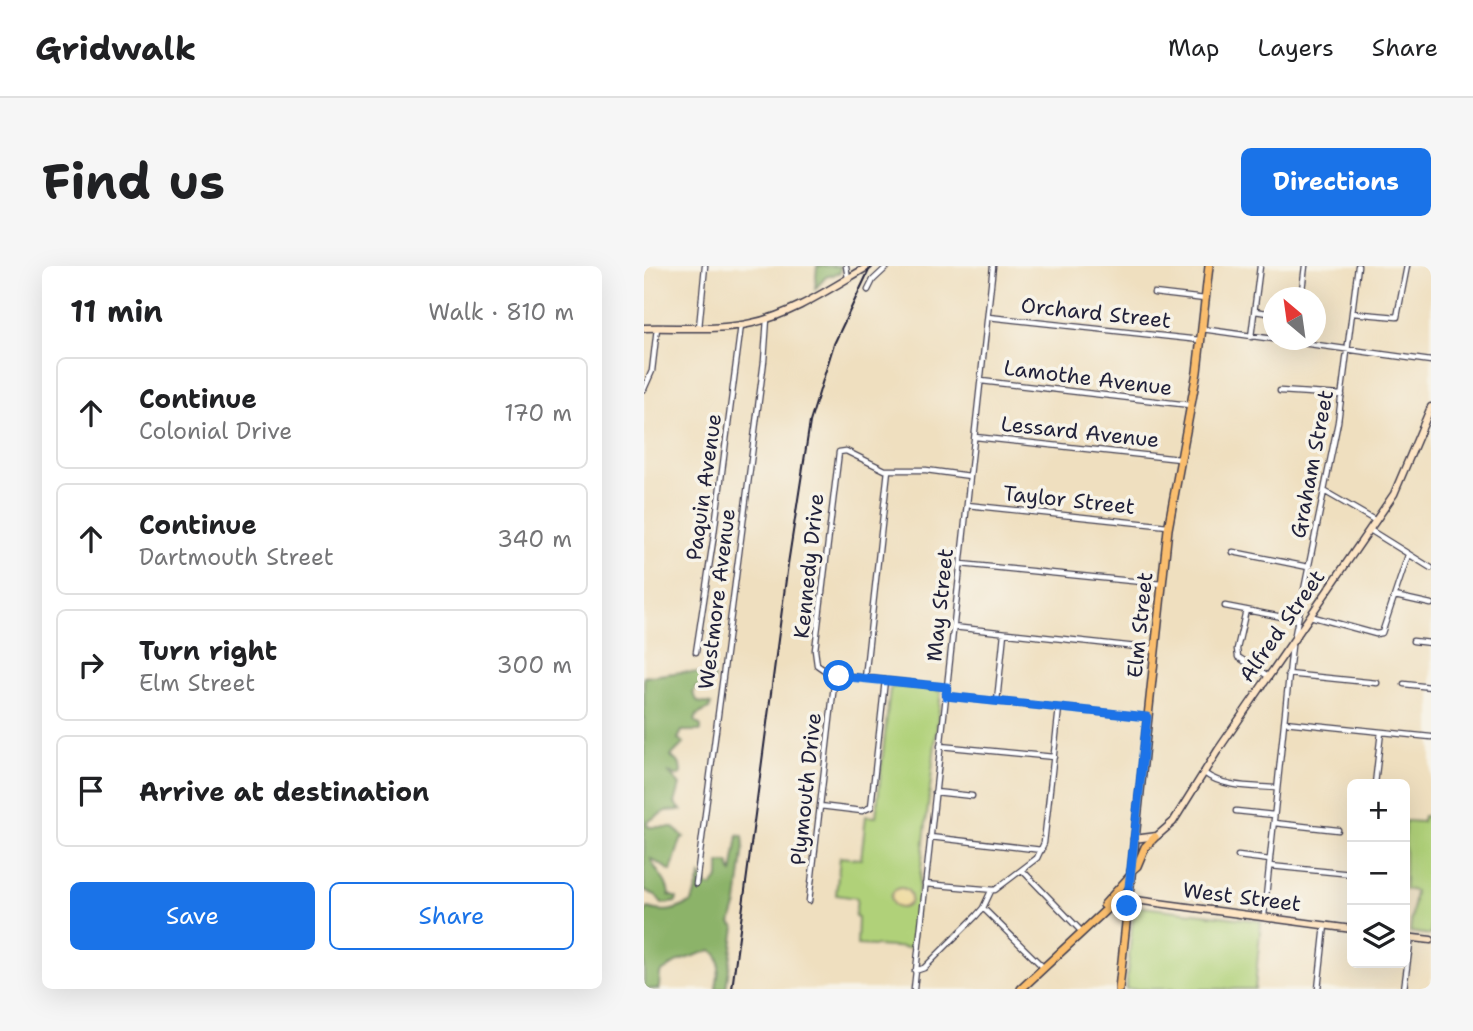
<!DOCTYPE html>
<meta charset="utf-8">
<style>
body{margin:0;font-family:"Shantell Sans",sans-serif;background:#f6f6f6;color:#202124}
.controls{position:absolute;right:21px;bottom:21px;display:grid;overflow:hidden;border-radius:10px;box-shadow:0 7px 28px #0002}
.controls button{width:63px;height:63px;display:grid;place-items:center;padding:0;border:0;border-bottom:2px solid #e0e0e0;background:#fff;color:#202124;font:35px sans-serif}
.compass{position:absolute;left:619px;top:21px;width:63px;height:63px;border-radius:50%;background:#fff;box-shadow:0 7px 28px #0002;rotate:331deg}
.stop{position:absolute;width:21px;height:21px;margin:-16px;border:5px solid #1a73e8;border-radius:50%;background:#fff}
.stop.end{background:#1a73e8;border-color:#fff;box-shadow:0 2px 7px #0008}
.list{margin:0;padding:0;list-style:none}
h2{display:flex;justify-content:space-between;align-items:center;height:91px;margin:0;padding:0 28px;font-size:30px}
h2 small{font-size:23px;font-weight:400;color:#757577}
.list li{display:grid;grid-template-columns:46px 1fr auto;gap:21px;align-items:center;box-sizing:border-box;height:112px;margin:0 14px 14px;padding:0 14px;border:2px solid #e0e0e0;border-radius:10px}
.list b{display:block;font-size:26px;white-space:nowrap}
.list p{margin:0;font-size:23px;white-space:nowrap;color:#757577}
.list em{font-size:23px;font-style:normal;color:#757577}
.actions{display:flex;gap:14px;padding:21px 28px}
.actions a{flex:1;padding:16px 0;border:2px solid #1a73e8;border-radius:10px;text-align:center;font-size:24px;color:#1a73e8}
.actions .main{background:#1a73e8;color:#fff}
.icon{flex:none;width:38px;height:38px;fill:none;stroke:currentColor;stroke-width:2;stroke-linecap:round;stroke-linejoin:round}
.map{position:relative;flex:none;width:787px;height:723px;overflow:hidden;border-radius:10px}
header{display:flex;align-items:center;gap:42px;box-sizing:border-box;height:98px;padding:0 35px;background:#fff;border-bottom:2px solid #e0e0e0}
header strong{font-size:33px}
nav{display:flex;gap:38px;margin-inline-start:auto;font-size:24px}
.intro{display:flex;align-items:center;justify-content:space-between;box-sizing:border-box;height:168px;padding:0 42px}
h1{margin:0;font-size:49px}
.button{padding:18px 32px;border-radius:10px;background:#1a73e8;color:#fff;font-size:24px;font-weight:700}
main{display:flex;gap:42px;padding:0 42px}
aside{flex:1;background:#fff;border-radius:10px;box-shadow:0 7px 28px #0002}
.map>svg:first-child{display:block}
.green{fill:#b0d179;stroke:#697a5a;stroke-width:2}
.forest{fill:#8cb369;stroke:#576a52;stroke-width:2}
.sand{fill:#eeda9e;stroke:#887e6c;stroke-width:2}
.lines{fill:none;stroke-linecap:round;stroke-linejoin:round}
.street-casing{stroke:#413e4f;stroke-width:7}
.secondary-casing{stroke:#413e4f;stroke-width:9}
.primary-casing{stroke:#413e4f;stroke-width:10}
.street{stroke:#fff;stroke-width:4.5}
.secondary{stroke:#fde5c5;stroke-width:6}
.primary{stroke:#fabe6e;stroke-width:7}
.rail{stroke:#22223b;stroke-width:2}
.route{stroke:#1a73e8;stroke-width:9}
.labels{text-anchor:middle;stroke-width:7;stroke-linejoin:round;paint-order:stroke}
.street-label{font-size:21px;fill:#22223b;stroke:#f7f3e8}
</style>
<header>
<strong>Gridwalk</strong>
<nav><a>Map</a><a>Layers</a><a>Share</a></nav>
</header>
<div class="intro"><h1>Find us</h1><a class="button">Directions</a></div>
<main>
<aside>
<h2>11 min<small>Walk · 810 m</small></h2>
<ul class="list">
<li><svg class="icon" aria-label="ahead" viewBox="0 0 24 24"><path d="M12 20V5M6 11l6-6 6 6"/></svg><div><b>Continue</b><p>Colonial Drive</p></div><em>170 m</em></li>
<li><svg class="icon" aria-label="ahead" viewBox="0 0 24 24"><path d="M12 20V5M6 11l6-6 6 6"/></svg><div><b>Continue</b><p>Dartmouth Street</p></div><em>340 m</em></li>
<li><svg class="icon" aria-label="right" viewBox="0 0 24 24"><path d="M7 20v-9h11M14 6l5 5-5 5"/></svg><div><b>Turn right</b><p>Elm Street</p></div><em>300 m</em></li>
<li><svg class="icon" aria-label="arrive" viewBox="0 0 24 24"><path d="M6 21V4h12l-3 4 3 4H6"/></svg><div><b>Arrive at destination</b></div></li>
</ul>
<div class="actions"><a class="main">Save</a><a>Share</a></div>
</aside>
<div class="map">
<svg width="787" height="723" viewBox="0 0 787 723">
<rect width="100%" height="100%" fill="#f7f3e8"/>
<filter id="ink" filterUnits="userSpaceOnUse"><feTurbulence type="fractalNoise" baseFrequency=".0143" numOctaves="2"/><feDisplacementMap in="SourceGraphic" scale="14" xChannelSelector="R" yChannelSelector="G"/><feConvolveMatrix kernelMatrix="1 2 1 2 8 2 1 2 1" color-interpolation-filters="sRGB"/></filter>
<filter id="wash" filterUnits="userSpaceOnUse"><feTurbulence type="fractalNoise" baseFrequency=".00686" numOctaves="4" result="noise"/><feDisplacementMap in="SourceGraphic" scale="28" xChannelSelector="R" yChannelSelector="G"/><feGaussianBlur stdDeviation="1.57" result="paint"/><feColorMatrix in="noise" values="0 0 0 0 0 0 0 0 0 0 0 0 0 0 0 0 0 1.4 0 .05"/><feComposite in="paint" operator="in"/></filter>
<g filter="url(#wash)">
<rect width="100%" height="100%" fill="#efdfbf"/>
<!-- green -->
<path class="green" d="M251,420L297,425L268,682L213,679L214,652L211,651L213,632L192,629L196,591L217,593L222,550L232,551L246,423Z
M779,550L787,551V669L766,666L771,625L761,623V555L778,556Z
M490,640L617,655L611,723H482Z"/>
<!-- forest -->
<path class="forest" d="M173,0H196V7L182,11L171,23Z
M38,406L67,408L71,412L69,416L52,421L49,427L54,436L67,438L65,443L53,449L51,455L57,460V465H38L34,473L40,477L27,490L36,499L37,507L34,510L24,506L36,519L31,537L37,544L22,545L3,556L4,561H28L40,571L37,573L27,605L7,593C11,606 24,614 25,629L33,632L32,636L18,638L11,629L0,624V411Z
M94,569L99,570L100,580L93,637L87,657L91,661L82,723H72C73,710 81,691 67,684L35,695L16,707L15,723H0V648L4,642C21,648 33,644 48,636L57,609L63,620H68L75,611V597H85L88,608Z"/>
<!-- sand -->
<path class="sand" d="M247 632a10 10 0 1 1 20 0a10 10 0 1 1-20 0Z"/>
</g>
<g filter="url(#ink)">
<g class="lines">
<defs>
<path id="street" d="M202,0L204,12
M224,24L229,14L244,0
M510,27L561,33
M657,32L661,0
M611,45L629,48
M708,47L753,51L763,0
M344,51L556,74
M55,62L61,0
M558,63L787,95
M607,71L616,0
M337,115L546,139
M0,123L8,105L13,62
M636,125L698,129
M331,171L536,193
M680,225L732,255
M323,239L524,260
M726,264L787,302
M589,286L664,301
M317,298L518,318
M751,330L787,338
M581,340L654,354
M602,344L593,383L594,391L624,410
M666,350L732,368L738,367L764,289
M309,361L511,383
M651,368L694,156L714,0
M769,375L787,377
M52,386L69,275L97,59
M644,408L733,417
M221,412L244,204
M760,418L787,421
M303,421L186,408L173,399L171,384L195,186L202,185L241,204H282L326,210
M302,430L503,451
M353,435L360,367
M640,456L787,471
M296,480L410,491
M560,507C580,522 609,520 633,522
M731,518L737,466
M291,526L328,530
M176,540L218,545L227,541L241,414
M592,545L630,549
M630,557L694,564
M286,571L398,584
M594,590L626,594
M626,600L708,608
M378,604L437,665
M52,618L120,95L123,53
M281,618L351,624L393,592L400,577L415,442
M165,635L191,410
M339,642L399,701
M620,650L648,380
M271,705L280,702L332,650L339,642L347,625
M270,723L349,0
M674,723L681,659
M760,723L767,671"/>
<path id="secondary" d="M0,62C36,61 73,65 108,57C150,48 188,21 225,0
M490,573L513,570L529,556L574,484L750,228L787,141
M484,633L708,663
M761,671L787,674"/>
<path id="primary" d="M487,605L493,600L501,581L511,571
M460,639L486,610
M377,723L465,641L472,636L484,633
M475,723L524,263L553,106L565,0"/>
</defs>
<!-- street casing -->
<use href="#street" class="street-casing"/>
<!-- secondary casing -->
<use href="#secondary" class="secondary-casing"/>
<!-- primary casing -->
<use href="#primary" class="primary-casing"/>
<!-- street -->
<use href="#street" class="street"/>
<!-- secondary -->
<use href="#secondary" class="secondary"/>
<!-- primary -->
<use href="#primary" class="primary"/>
<!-- rail -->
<path class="rail" d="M88,723L144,298L166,156L190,78L227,0"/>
</g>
</g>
<g class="lines" filter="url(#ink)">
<!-- route -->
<path class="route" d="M195,410L303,421L302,430L503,451L483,640"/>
</g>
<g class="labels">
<!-- street labels -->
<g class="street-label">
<text transform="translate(452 47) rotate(6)" y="7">Orchard Street</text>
<text transform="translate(444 112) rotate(7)" y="7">Lamothe Avenue</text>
<text transform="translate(436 166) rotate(6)" y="7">Lessard Avenue</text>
<text transform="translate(668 198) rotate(-79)" y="7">Graham Street</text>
<text transform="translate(60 221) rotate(-82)" y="7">Paquin Avenue</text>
<text transform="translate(425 234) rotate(6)" y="7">Taylor Street</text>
<text transform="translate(165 300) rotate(-84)" y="7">Kennedy Drive</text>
<text transform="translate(73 333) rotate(-83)" y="7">Westmore Avenue</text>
<text transform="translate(296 339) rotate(-84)" y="7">May Street</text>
<text transform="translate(496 359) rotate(-84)" y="7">Elm Street</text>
<text transform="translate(638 360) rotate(-55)" y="7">Alfred Street</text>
<text transform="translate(162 523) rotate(-84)" y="7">Plymouth Drive</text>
<text transform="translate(598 631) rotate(7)" y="7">West Street</text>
</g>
</g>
</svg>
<div class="controls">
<button>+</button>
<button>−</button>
<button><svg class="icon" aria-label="layers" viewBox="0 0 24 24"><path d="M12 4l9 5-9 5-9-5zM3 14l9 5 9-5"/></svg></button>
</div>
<svg class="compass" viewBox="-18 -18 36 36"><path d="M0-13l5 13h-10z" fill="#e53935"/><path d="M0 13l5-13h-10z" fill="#757577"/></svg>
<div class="stop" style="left:195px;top:410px"></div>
<div class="stop end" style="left:483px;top:640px"></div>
</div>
</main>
